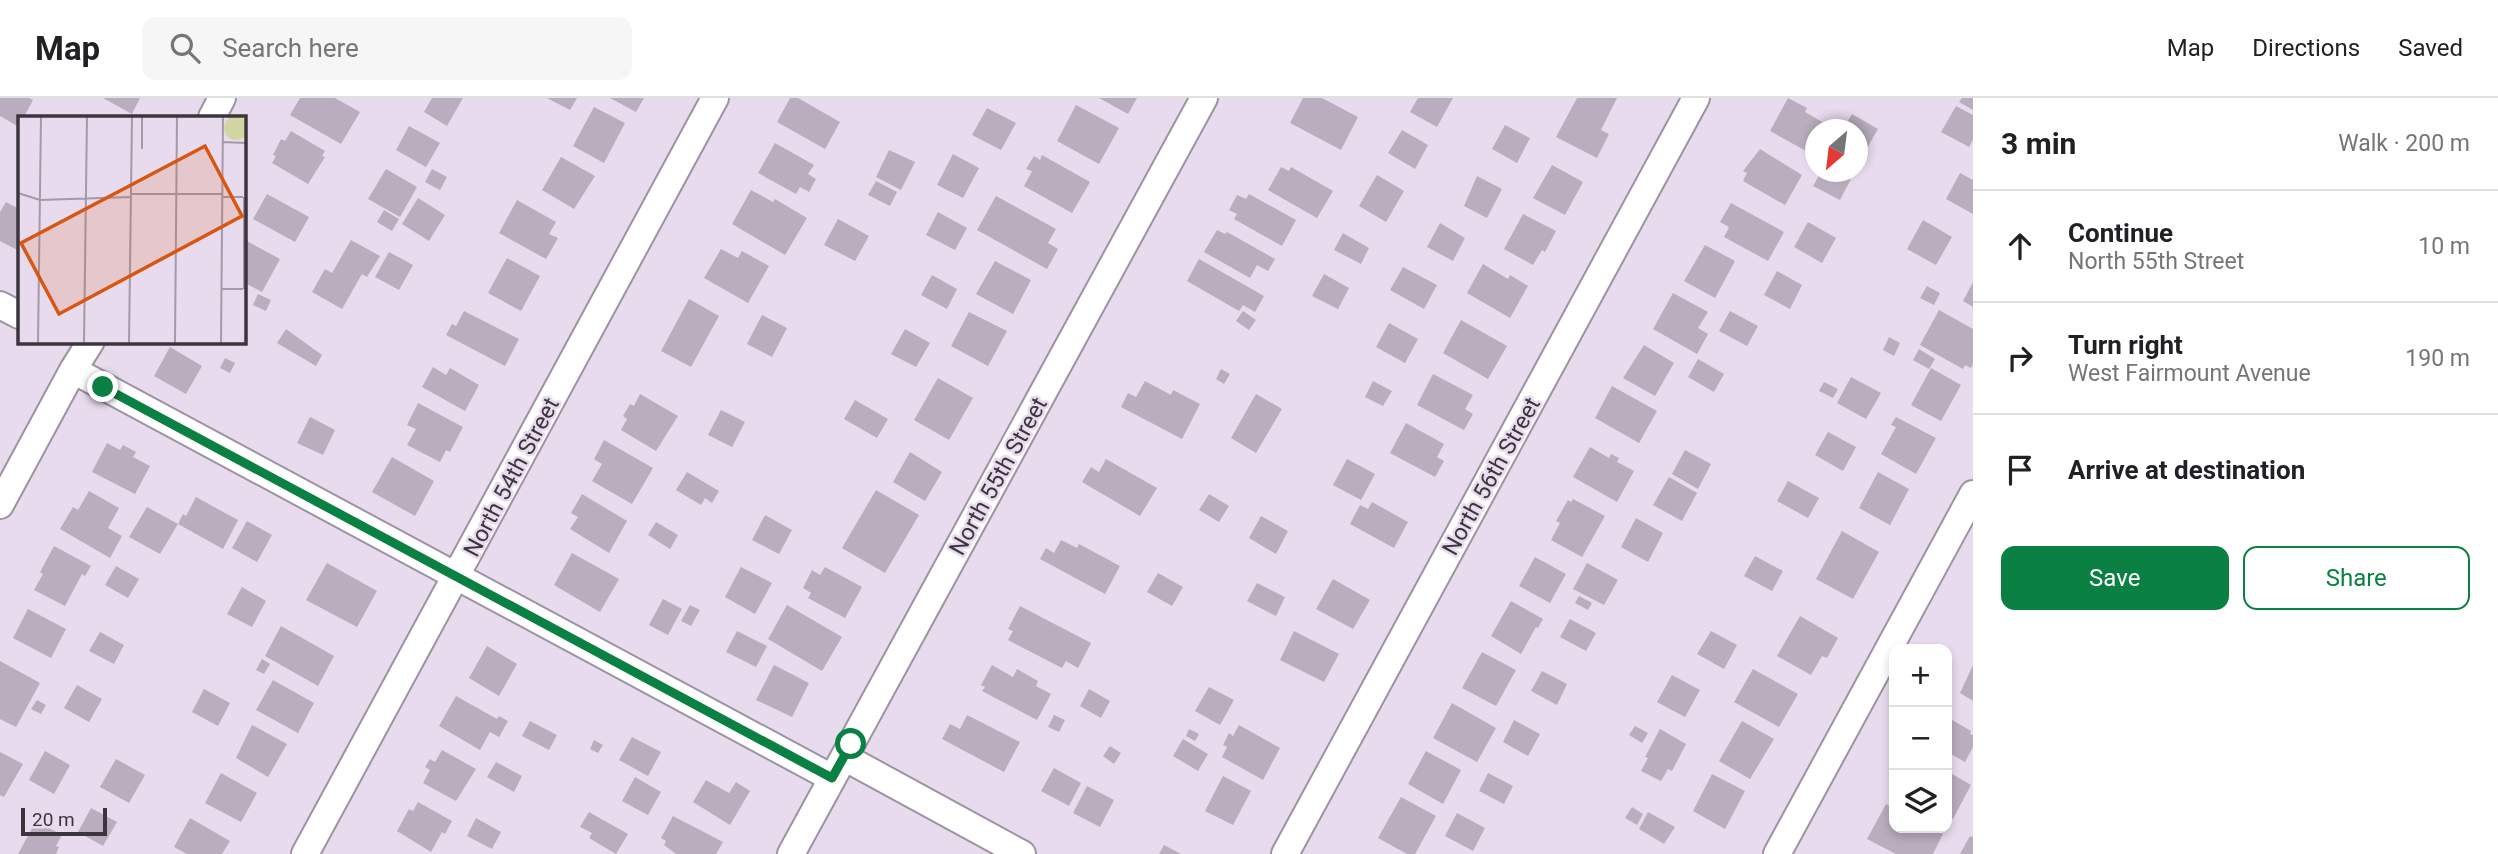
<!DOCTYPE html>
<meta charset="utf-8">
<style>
body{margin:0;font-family:Roboto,sans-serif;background:#f6f6f6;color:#202124}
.controls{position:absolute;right:21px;bottom:21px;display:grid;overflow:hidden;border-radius:14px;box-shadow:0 4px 10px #0003}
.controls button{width:63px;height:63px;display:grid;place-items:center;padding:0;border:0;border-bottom:2px solid #e0e0e0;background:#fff;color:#202124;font:35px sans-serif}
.compass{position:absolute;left:1805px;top:21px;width:63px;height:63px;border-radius:50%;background:#fff;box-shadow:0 4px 10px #0003;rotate:208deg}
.scale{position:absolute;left:21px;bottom:18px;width:86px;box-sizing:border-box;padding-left:7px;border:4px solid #3b363d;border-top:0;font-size:19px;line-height:24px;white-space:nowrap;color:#3b363d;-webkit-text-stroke:5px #e8dbed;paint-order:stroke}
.stop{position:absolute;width:21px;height:21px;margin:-16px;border:5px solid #0b8043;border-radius:50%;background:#fff}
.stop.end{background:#0b8043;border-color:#fff;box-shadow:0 2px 7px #0008}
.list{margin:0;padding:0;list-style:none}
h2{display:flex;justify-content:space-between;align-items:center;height:91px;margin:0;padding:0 28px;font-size:30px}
h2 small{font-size:23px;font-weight:400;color:#757577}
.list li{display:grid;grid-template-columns:46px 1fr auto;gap:21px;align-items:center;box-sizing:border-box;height:112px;padding:0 28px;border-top:2px solid #e0e0e0}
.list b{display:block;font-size:26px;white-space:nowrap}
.list p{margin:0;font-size:23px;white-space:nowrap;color:#757577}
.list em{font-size:23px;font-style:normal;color:#757577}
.actions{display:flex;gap:14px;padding:21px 28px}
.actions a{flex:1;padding:16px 0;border:2px solid #0b8043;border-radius:14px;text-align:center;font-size:24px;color:#0b8043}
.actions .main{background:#0b8043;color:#fff}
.icon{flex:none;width:38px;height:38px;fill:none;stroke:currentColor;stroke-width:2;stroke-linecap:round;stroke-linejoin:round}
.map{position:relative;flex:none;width:1973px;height:756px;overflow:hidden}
header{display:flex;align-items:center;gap:42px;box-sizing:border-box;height:98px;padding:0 35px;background:#fff;border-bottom:2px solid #e0e0e0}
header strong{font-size:33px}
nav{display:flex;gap:38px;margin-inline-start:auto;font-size:24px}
.search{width:490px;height:63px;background:#f6f6f6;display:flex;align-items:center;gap:18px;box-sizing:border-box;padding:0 24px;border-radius:14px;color:#757577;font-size:26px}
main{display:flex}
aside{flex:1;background:#fff}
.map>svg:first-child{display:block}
.building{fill:#b9adbe}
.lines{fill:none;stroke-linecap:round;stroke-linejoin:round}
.minor-casing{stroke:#9e92a2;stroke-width:30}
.minor{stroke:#fff;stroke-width:26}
.route{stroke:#0b8043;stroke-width:9}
.labels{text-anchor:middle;stroke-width:5;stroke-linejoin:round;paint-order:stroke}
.street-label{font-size:23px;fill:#3b363d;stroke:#e8dbed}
.inset-road{fill:none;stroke:#a399a7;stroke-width:2}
.view{fill:#d75611;fill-opacity:0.15;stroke:#d75611;stroke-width:3.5}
.inset-edge{fill:none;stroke:#3b363d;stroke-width:3.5}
</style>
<header>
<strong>Map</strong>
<div class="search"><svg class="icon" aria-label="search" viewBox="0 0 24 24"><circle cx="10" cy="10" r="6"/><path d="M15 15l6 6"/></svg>Search here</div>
<nav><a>Map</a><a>Directions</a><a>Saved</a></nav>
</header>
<main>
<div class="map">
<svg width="1973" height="756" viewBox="0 0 1973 756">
<rect width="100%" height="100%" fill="#e8dbed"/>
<!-- building -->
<path class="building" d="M0,0H29L33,2L24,19H19V29L0,18Z
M103,0H140L132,16Z
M300,0H335L360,14L341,46L290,17Z
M432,0H463L447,28L424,14Z
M547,0H577L570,12Z
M610,0H644L636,14Z
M790,0H798L840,24L825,51L777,24Z
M1099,0H1137L1128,16Z
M1303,0H1322L1358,19L1341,52L1290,25Z
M1418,0H1453L1437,29L1410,14Z
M1577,0H1617L1601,32L1609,36L1597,60L1556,39Z
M1788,0L1807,10L1805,14L1831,29L1830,32H1815V58L1770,33Z
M1962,0H1973V12L1959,4Z
M1076,7L1119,30L1099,66L1057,43Z
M1956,8L1973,17V42L1969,49L1941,34Z
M594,9L625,25L604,65L573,48Z
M987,10L1016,25L1001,52L972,37Z
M1852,16L1878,31L1867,50L1857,45V32H1843Z
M1505,27L1530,40L1517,65L1492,51Z
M409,28L440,45L426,69L396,52Z
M1402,32L1428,47L1415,71L1388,55Z
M291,33L325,53L322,58L325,59L308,86L272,65L276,58L273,57L281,41L285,43Z
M775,45L814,67L808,76L816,81L809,94L800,89L796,96L758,75Z
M1760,51L1802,77L1785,107L1743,83L1747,75L1743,73Z
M889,52L915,64L901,92L876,79Z
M953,56L979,70L963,100L937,87Z
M1042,57L1090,84L1072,115L1024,88L1032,73L1026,71L1034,58L1040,62Z
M561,59L595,78L574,111L542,92Z
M1552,67L1583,84L1565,117L1533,100Z
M1281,69L1289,73L1291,69L1333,93L1317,120L1268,92Z
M386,71L417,89L400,119L368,101Z
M432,71L447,79L440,92L425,84Z
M1821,74H1838L1851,81L1840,102L1813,88Z
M1960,75L1973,82V116L1946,101Z
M1377,77L1404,93L1386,124L1359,108Z
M1477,78L1502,91L1487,120L1464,108Z
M876,83L897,94L890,108L868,97Z
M751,92L773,104L775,101L807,120L785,157L732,126Z
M267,96L309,119L295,144L253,121Z
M1249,96L1296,122L1282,148L1234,121L1237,116L1229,112L1237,97L1246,101Z
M996,98L1056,131L1048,145L1058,151L1047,171L977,132Z
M418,100L445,117L429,143L402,126Z
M517,102L556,124L549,136L558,140L546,161L499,135Z
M6,104L19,111V153L0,143V114Z
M1731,105L1784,134L1768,163L1724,139L1729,129L1720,124Z
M384,112L399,121L392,133L377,124Z
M938,114L967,130L955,152L926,137Z
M1523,116L1556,133L1545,154L1542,152L1533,167L1504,151Z
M838,121L869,138L855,163L824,147Z
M1923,122L1952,139L1936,167L1907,151Z
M1808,124L1836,140L1822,165L1794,149Z
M1440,125L1465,140L1453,163L1427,149Z
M1217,132L1225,136L1227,134L1275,161L1268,173L1257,167L1250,180L1204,154Z
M1343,135L1369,150L1361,166L1334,152Z
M243,141L280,161L262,194L243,184Z
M351,142L380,158L367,179L362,176L342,211L312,194L325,171L332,175Z
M1705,147L1735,163L1715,200L1684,183Z
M721,151L738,160L742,153L769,168L748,205L704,180Z
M389,154L413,167L399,192L375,179Z
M507,160L540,178L521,213L488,195Z
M1199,161L1264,198L1255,214L1243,207L1239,213L1187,183Z
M995,163L1031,182L1013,216L976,196Z
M1483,166L1508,181L1510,177L1528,188L1510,220L1467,195Z
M1403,169L1437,187L1424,211L1390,192Z
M1777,173L1802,187L1790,211L1764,197Z
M1324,176L1349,190L1338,211L1312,198Z
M932,177L957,191L947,211L921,197Z
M1973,184V209L1963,203Z
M1927,188L1940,195L1934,207L1920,200Z
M1673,195L1708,214L1698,230L1708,236L1697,256L1653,231Z
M258,196L271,202L266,213L253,207Z
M689,201L719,218L691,269L661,253Z
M1939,212L1973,231V266L1971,270L1965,267L1963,271L1920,247Z
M464,213L519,241L505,268L446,237L452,226L456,228Z
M1243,213L1256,222L1249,232L1236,223Z
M1730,213L1758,228L1747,248L1719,233Z
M969,214L1007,233L988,268L951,248Z
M762,217L787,230L772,259L747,246Z
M1461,222L1507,248L1488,281L1443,255Z
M1389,225L1418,241L1405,265L1376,249Z
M286,231L322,257L316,268L277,245Z
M905,231L930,245L916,269L891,256Z
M1889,239L1900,245L1894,258L1883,252Z
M1644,247L1674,265L1655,298L1623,280Z
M170,249L202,268L186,296L154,278Z
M1919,251L1935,261L1929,271L1913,262Z
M225,260L235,265L230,275L220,270Z
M1698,261L1724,276L1714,294L1688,279Z
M433,269L446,277L450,270L479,287L465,313L422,289Z
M1931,270L1961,287L1941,323L1911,307Z
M1221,271L1230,276L1224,286L1216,281Z
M1433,276L1473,297L1465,311L1473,316L1464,332L1417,307Z
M1851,279L1881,295L1866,321L1837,305Z
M938,280L973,300L949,342L914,322Z
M1145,283L1171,297L1173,292L1200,306L1182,341L1121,309L1128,295L1136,299Z
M1373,283L1392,293L1383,308L1365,299Z
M1824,284L1838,291L1833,300L1819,293Z
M1612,288L1657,313L1639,345L1595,320Z
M640,296L678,318L656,353L621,332L627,321L623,318L630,306L634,308Z
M1256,296L1282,311L1256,355L1231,340Z
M855,302L888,321L877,340L844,321Z
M418,305L463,329L450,354L446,352L440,364L407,347L416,331L407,327Z
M721,312L745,324L732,349L708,337Z
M310,319L335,332L323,357L297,345Z
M1896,319L1936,340L1916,376L1881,356L1896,329L1891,327Z
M1406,325L1444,346L1437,359L1444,363L1435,379L1390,355Z
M1828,334L1856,349L1843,373L1815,357Z
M604,342L653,370L632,406L592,383L602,366L594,361Z
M107,345L120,352L123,347L136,354L133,359L150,368L135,396L92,374Z
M1590,349L1609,360L1611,356L1619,360L1617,364L1634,373L1617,404L1573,379Z
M1685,352L1711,366L1698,391L1672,376Z
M910,354L942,374L925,403L893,384Z
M392,359L434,383L415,418L372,394Z
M1106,361L1157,390L1140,418L1082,384L1091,369L1099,374Z
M1347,361L1375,376L1361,402L1333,387Z
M687,374L719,393L712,405L705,400L701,407L676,392Z
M1878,374L1909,391L1890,427L1859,410Z
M1669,379L1697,395L1682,423L1653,407Z
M1788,383L1819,400L1808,420L1777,403Z
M876,392L919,417L885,475L842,450Z
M89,393L119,410L108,430L122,438L110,460L60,431L73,409L78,412Z
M582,396L627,423L609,455L570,431L578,419L571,415Z
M1209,396L1229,408L1219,424L1199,412Z
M196,399L238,422L223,451L178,426L183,416L186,418Z
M1573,401L1605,418L1582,459L1551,442L1560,425L1556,423L1568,402L1571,404Z
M1372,404L1408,424L1394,450L1350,426L1360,407L1368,411Z
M147,409L178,426L160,456L129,439Z
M765,417L792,432L779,456L752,442Z
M1261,418L1288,433L1276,456L1249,440Z
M1636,420L1663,435L1648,464L1621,449Z
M247,423L272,437L257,464L232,450Z
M656,424L678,437L670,451L648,437Z
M1842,433L1879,454L1853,501L1816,481Z
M1061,442L1077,450L1079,446L1120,468L1105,496L1040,461L1046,450L1054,455Z
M54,448L91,468L85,478L82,476L65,508L34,492L43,476L40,474Z
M572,455L619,481L600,514L554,487Z
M1755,458L1783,473L1772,493L1744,478Z
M1535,459L1566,476L1550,505L1519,488Z
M327,465L377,493L357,529L306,502Z
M1587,465L1618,482L1604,507L1573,491Z
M116,468L139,481L128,500L105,487Z
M741,469L772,485L755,516L725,499Z
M825,469L862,489L845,520L808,500L811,495L803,490L812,472L820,477Z
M1158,475L1183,489L1172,508L1147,494Z
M1333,481L1370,502L1353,531L1316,511Z
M1257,485L1285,499L1276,518L1247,503Z
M242,489L266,503L252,529L227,516Z
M1579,498L1592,505L1588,512L1575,505Z
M663,501L682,511L668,537L649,527Z
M1511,503L1543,521L1538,530L1536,529L1521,556L1491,538Z
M690,507L700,512L691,528L681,523Z
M787,507L842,539L822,573L768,541Z
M1020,508L1091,545L1078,570L1066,563L1062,570L1008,542L1013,533L1008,531Z
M28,511L66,531L51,560L13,540Z
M1800,518L1838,540L1827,560L1822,558L1811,577L1777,558Z
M1570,521L1596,535L1586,553L1560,539Z
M281,528L334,558L318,588L265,558Z
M737,533L767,548L756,569L726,554Z
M1294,533L1339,556L1324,584L1280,562Z
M1711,533L1737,547L1724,571L1697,556Z
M100,534L124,547L114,566L89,553Z
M487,548L517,566L499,598L469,580Z
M1482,554L1516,572L1496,608L1462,590Z
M262,561L270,566L264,576L256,572Z
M0,563L40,585L16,629L0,621Z
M774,567L809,585L792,619L756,602Z
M992,567L1013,579L1017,571L1038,583L1036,588L1051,596L1037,622L982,593L985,589L981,587Z
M1973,567V603L1960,595Z
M1753,571L1798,596L1779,629L1734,604Z
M1542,573L1567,586L1557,607L1531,593Z
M1672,577L1700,592L1685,619L1657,604Z
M273,582L314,605L298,635L256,612Z
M77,587L102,601L89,624L64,610Z
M1209,589L1234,602L1220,627L1195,613Z
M204,591L230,605L218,628L192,614Z
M1089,591L1110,603L1101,620L1080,608Z
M456,598L497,621L499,618L508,623L499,639L490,634L480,652L439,628Z
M37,602L46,607L41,616L31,611Z
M1452,605L1496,630L1477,664L1433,640Z
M967,617L1020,644L1004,674L942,641L950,626L960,631Z
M1054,617L1065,622L1059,634L1048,629Z
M1947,619L1971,633L1970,636L1973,637V649L1965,664L1947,654Z
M1514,622L1540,636L1528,658L1503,644Z
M530,623L557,637L549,652L522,638Z
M1742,623L1774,641L1750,681L1719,663Z
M252,627L287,646L268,679L236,660Z
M1239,627L1280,650L1263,682L1222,659L1227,649L1223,647L1229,635L1233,638Z
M1635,628L1648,635L1642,645L1629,637Z
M1189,631L1199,636L1195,643L1186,638Z
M1660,631L1686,646L1672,673L1668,671L1661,683L1641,673L1648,660L1645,659Z
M632,639L661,654L648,678L619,662Z
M1183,641L1208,656L1198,673L1173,658Z
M594,642L603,647L598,655L590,651Z
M1110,648L1121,655L1114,666L1103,658Z
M442,652L476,671L456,703L423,685L430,672L425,669L430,661L435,664Z
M45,653L70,667L54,696L29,682Z
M1426,653L1461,672L1443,706L1408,686Z
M0,654L23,666L4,699L0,697Z
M116,661L145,677L129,705L100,689Z
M496,664L522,678L514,694L487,679Z
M1054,670L1081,685L1069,708L1041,693Z
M1947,673L1971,687L1953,721L1947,717Z
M221,675L257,695L241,724L205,705Z
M1488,675L1513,688L1504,706L1479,693Z
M1712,676L1745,693L1725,731L1693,713Z
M1223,678L1251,693L1233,727L1205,713Z
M635,679L661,694L648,717L622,703Z
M706,682L729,695L736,684L750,693L730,727L693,704Z
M1087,688L1114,702L1100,729L1073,715Z
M1401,699L1436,718L1415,756H1407L1378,740Z
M418,704L452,723L445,736L442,734L431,754L397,733L409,711L413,713Z
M1886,706L1894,710V730H1931L1943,736L1933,756H1896L1867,741Z
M1632,709L1643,716L1637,727L1625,720Z
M91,710L117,724L103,748L78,734Z
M589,714L628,736L616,756L589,740L592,735L580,729Z
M1648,714L1675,729L1664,746L1639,731Z
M1457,715L1485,730L1473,753L1445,738Z
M673,718L723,744L716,756H676L664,747L666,743L661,740Z
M190,720L230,743L222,756H187L174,749Z
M476,720L501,734L492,751L467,738Z
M36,723L62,737L56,748L59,749L56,756H18Z
M1970,738L1973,739V756H1960Z
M1164,747L1181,756H1159Z"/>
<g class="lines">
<defs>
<path id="minor" d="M212,19L222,0
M0,207L19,217
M73,272L832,680
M0,407L73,272L91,243
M844,659L1022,756
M305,756L715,0
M791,756L1204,0
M1285,756L1696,0
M1777,756L1973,396"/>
</defs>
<!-- minor casing -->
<use href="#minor" class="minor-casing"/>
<!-- minor -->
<use href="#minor" class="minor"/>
</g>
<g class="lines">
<!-- route -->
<path class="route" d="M103,289L832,680L851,646"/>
</g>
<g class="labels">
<!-- street labels -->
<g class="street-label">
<text transform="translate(998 378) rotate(-61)" y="8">North 55th Street</text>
<text transform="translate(1491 378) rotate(-61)" y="8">North 56th Street</text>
<text transform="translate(511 379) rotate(-62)" y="8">North 54th Street</text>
</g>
</g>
<!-- overview -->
<g transform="translate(18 18)">
<rect width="228" height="228" fill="#e8dbed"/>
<path d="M206 12a12 12 0 1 1 24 0a12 12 0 1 1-24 0Z" fill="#d1d6a2"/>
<path class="inset-road" d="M205,26L228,27M124,33V0M0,77L22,84L113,81M113,78H204M204,81H225M203,173H225M226,173V81M20,227L23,0M66,227L69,0M111,227L114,0M157,227L159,0M203,227L205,0"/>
<path class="view" d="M187,30L224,100L41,198L3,127Z"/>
<rect width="228" height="228" class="inset-edge"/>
</g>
</svg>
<div class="controls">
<button>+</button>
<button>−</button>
<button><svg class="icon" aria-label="layers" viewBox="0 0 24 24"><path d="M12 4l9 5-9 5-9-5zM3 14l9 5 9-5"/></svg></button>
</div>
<svg class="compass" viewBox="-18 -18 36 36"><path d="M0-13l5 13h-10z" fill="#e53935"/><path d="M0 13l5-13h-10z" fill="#757577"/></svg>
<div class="scale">20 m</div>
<div class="stop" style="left:851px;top:646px"></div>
<div class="stop end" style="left:103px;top:289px"></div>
</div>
<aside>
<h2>3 min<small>Walk · 200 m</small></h2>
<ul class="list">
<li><svg class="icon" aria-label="ahead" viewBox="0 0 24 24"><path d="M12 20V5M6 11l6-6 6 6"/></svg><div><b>Continue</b><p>North 55th Street</p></div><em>10 m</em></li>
<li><svg class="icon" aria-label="right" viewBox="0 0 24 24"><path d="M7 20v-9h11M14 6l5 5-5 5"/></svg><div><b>Turn right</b><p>West Fairmount Avenue</p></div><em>190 m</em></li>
<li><svg class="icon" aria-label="arrive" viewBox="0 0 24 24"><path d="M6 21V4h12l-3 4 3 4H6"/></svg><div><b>Arrive at destination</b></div></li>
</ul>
<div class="actions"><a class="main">Save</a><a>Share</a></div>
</aside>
</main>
